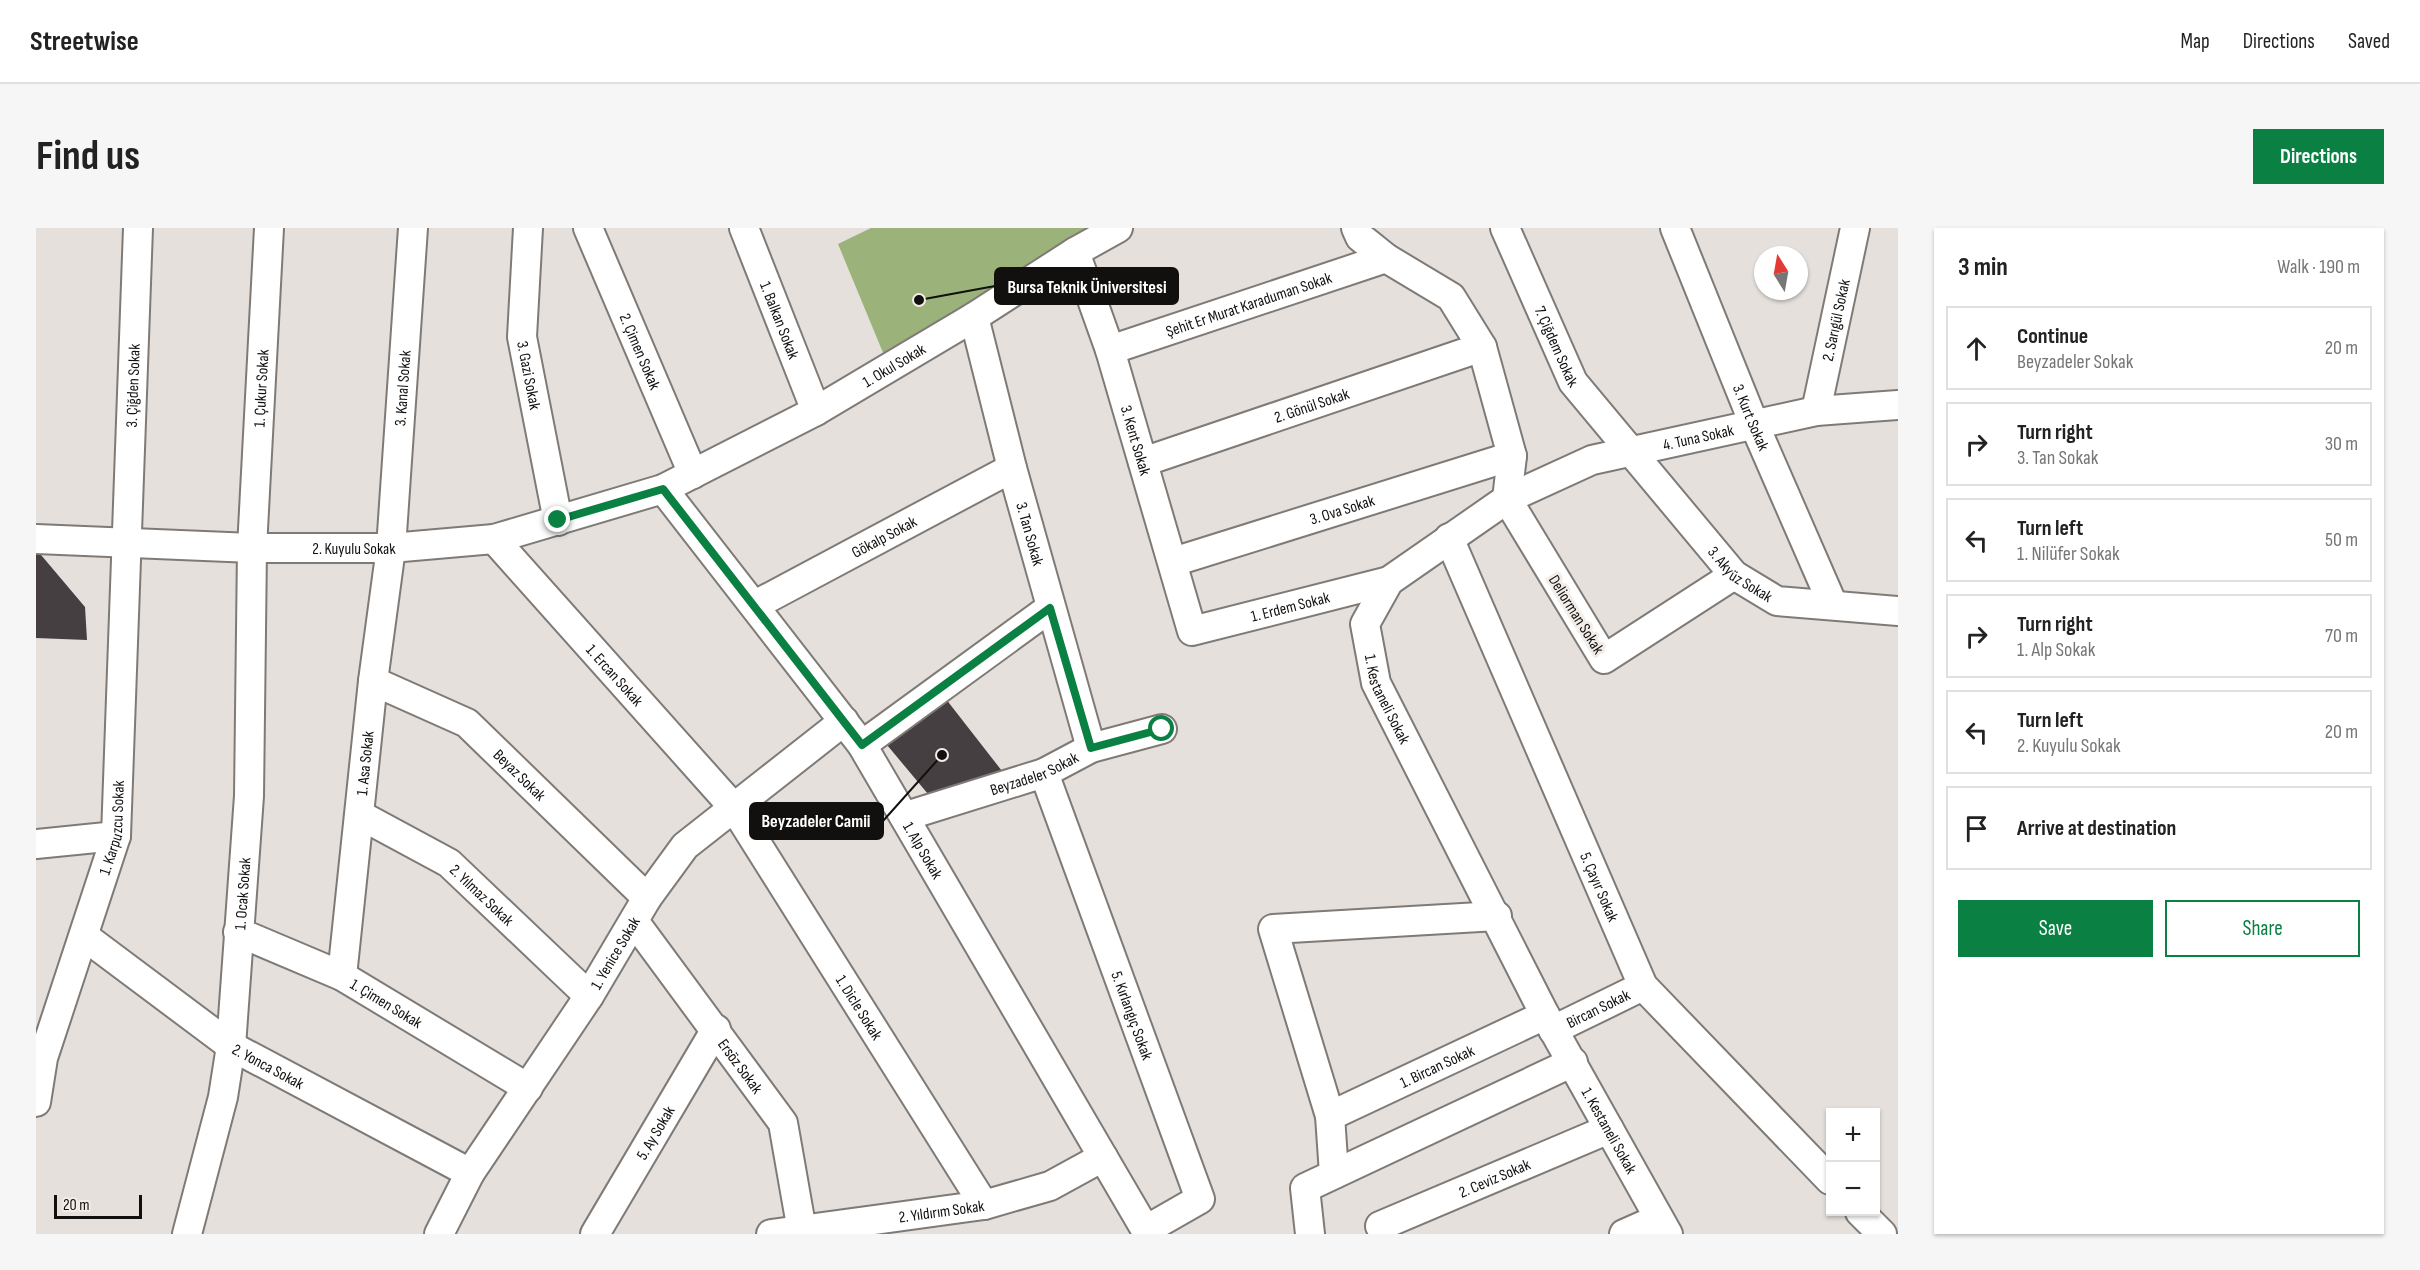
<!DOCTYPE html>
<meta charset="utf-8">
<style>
body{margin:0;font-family:"Sofia Sans Condensed",sans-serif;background:#f6f6f6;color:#222}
.controls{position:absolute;right:18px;bottom:18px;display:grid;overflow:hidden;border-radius:0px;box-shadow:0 2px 4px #0004}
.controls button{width:54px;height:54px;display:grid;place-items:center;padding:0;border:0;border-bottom:2px solid #e0e0e0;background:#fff;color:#222;font:30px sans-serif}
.compass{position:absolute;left:1718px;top:18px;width:54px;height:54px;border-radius:50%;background:#fff;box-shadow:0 2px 4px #0004;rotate:349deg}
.scale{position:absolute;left:18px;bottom:15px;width:88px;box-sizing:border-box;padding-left:6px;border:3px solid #11100e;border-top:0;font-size:16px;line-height:21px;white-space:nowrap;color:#11100e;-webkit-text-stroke:4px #f3ede9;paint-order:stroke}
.stop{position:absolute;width:18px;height:18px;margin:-14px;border:4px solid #0b8043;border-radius:50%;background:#fff}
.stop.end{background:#0b8043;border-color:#fff;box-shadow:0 2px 6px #0008}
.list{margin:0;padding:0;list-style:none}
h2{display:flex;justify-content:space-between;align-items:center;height:78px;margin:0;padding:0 24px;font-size:26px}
h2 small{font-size:20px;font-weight:400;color:#767676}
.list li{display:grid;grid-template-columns:39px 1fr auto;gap:18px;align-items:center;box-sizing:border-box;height:84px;margin:0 12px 12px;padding:0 12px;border:2px solid #e0e0e0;border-radius:0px}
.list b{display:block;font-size:22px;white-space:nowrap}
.list p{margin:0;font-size:20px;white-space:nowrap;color:#767676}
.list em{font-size:20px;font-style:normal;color:#767676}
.actions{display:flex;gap:12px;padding:18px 24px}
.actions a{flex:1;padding:14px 0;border:2px solid #0b8043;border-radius:0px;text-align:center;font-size:21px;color:#0b8043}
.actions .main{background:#0b8043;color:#fff}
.icon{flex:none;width:33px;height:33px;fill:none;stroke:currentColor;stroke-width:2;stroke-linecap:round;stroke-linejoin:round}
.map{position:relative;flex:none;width:1862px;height:1006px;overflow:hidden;border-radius:0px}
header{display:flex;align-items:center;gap:36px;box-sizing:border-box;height:84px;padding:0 30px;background:#fff;border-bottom:2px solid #e0e0e0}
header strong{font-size:28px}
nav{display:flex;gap:33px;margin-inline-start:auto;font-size:21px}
.intro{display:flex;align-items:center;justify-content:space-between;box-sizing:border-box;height:144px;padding:0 36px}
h1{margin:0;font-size:42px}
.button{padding:15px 27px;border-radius:0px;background:#0b8043;color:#fff;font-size:21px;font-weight:700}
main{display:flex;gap:36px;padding:0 36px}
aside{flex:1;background:#fff;border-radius:0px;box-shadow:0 2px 4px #0004}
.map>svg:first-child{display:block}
.forest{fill:#9bb27a}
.building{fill:#453f42}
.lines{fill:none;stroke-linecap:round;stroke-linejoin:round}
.minor-casing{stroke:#7f7a76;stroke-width:32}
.minor{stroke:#fff;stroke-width:28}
.route{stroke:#0b8043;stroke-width:8}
.labels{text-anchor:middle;stroke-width:6;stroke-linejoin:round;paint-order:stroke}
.street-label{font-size:16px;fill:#11100e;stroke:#f3ede9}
.leader{fill:none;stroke:#11100e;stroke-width:2}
.callout-dot{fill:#11100e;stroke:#f3ede9;stroke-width:2}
.callout{fill:#11100e;stroke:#11100e;stroke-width:2}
.callout-label{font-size:18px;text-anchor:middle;font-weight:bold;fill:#fff}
</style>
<header>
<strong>Streetwise</strong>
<nav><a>Map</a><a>Directions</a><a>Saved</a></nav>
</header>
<div class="intro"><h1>Find us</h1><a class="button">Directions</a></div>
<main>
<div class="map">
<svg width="1862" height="1006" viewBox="0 0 1862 1006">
<rect width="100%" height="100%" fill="#e5e0dc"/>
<!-- forest -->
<path class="forest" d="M835,0H1063L848,127L802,16Z"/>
<!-- building -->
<path class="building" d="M0,321L49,379L51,412L0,410Z
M906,466L966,543L892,566L846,511Z"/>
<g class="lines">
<defs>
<g id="minor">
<path id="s1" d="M492,0L486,109L522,293"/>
<path id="s2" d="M552,0L657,246"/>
<path id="s3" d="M708,0L780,183"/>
<path id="s4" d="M1320,0L1324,9L1350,30L1415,69L1446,119L1476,228L1471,271L1353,353L1329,396L1340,455L1509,787L1632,1006"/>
<path id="s5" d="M1469,0L1537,154L1698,347L1741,373L1862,383"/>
<path id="s6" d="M1639,0L1718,196L1797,377"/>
<path id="s7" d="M1039,24L1074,122L1156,403L1353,353"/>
<path id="s8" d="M938,89L976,240L1055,520"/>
<path id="s9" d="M1074,122L1350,30"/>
<path id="s10" d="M1780,183L1819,0"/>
<path id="s11" d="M1107,234L1446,119"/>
<path id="s12" d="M627,261L826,517L1112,1006"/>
<path id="s13" d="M1413,310L1607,758L1794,952"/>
<path id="s14" d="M0,311L216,320H355L458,311L627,261L780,183L938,89L1039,24L1082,0"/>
<path id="s15" d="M458,311L699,581L948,977"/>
<path id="s16" d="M1137,334L1476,228"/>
<path id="s17" d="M1698,347L1568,431L1471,271L1556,232L1780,183L1862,177"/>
<path id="s18" d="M719,377L976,240"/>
<path id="s19" d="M337,453L431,495L611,670"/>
<path d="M826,517L1014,380"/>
<path id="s20" d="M1008,545L1164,971L1110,1002"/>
<path id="s21" d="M324,587L413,635L553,768"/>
<path id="s22" d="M870,588L1008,545L1055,520L1126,501"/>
<path d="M0,616L80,608"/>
<path id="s23" d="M598,693L747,895L766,1003"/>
<path id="s24" d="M202,704L306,748L492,860"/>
<path id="s25" d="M48,708L195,818L434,945"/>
<path id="s26" d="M306,748L337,453L355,320L377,0"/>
<path id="s27" d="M1517,802L1607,758"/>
<path id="s28" d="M0,874L7,830L80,608L102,0"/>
<path id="s29" d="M1294,888L1509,787"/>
<path d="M1298,946L1294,888L1237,701L1461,688"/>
<path d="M1824,984L1846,1006"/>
<path id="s30" d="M1344,998L1573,901"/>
<path id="s31" d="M151,1006L187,869L195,818L213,568L216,320L233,0"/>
<path id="s32" d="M403,1006L434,945L553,768L611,670L649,618L808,493"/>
<path id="s33" d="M559,1006L680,801"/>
<path id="s34" d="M735,1006L948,977L1014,958L1067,929"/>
<path d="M1274,1006L1269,960L1537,834"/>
<path d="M1588,1006L1622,991"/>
</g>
</defs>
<!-- minor casing -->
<use href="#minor" class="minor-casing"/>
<!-- minor -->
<use href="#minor" class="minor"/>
</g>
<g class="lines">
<!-- route -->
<path class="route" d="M522,292L627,261L826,517L1014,380L1055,520L1126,501"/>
</g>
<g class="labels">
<!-- street labels -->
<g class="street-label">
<text dy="6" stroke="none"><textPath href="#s9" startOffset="146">Şehit Er Murat Karaduman Sokak</textPath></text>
<text dy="6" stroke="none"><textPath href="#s3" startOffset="99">1. Balkan Sokak</textPath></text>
<text dy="6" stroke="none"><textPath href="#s10" startOffset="93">2. Sarıgül Sokak</textPath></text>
<text dy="6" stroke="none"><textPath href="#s5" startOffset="129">7. Çiğdem Sokak</textPath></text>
<text dy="6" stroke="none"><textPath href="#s2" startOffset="134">2. Çimen Sokak</textPath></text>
<text dy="6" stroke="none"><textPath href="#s14" startOffset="897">1. Okul Sokak</textPath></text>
<text dy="6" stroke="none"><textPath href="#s1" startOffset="148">3. Gazi Sokak</textPath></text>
<text dy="6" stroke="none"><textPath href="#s28" startOffset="729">3. Çiğden Sokak</textPath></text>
<text dy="6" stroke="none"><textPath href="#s31" startOffset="852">1. Çukur Sokak</textPath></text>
<text dy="6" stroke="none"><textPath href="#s26" startOffset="591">3. Kanal Sokak</textPath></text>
<text dy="6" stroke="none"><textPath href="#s11" startOffset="178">2. Gönül Sokak</textPath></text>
<text dy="6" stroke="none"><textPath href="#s6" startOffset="204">3. Kurt Sokak</textPath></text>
<text dy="6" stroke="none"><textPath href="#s17" startOffset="544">4. Tuna Sokak</textPath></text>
<text dy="6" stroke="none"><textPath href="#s7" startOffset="198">3. Kent Sokak</textPath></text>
<text dy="6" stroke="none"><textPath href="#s16" startOffset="177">3. Ova Sokak</textPath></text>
<text dy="6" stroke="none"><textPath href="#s8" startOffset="224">3. Tan Sokak</textPath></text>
<text dy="6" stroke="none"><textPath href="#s18" startOffset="146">Gökalp Sokak</textPath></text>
<text dy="6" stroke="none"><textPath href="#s14" startOffset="318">2. Kuyulu Sokak</textPath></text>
<text dy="6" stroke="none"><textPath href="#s5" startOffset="424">3. Akyüz Sokak</textPath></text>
<text dy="6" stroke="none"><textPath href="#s7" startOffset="498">1. Erdem Sokak</textPath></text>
<text transform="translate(1541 386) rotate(58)" y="6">Deliorman Sokak</text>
<text dy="6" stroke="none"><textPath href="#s15" startOffset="182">1. Ercan Sokak</textPath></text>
<text dy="6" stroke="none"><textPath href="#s4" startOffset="606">1. Kestaneli Sokak</textPath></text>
<text dy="6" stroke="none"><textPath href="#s26" startOffset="214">1. Asa Sokak</textPath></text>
<text dy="6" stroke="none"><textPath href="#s22" startOffset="135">Beyzadeler Sokak</textPath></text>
<text dy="6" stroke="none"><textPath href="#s19" startOffset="177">Beyaz Sokak</textPath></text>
<text dy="6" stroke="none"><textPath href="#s28" startOffset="286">1. Karpuzcu Sokak</textPath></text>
<text dy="6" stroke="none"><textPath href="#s12" startOffset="446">1. Alp Sokak</textPath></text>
<text dy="6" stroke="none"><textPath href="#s13" startOffset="380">5. Çayır Sokak</textPath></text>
<text dy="6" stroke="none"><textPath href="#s31" startOffset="346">1. Ocak Sokak</textPath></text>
<text dy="6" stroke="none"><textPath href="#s21" startOffset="147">2. Yılmaz Sokak</textPath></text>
<text dy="6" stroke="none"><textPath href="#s32" startOffset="332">1. Yenice Sokak</textPath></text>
<text dy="6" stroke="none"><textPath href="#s24" startOffset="165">1. Çimen Sokak</textPath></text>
<text dy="6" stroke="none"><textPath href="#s15" startOffset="596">1. Dicle Sokak</textPath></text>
<text dy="6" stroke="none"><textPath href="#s27" startOffset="50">Bircan Sokak</textPath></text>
<text dy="6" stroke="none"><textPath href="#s20" startOffset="258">5. Kırlangıç Sokak</textPath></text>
<text dy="6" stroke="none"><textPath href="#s29" startOffset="118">1. Bircan Sokak</textPath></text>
<text dy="6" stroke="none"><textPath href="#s25" startOffset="226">2. Yonca Sokak</textPath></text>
<text dy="6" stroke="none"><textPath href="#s23" startOffset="180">Ersöz Sokak</textPath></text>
<text dy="6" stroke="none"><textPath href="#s4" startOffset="1092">1. Kestaneli Sokak</textPath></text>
<text dy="6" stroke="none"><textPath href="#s33" startOffset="118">5. Ay Sokak</textPath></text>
<text dy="6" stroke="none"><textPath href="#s30" startOffset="124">2. Ceviz Sokak</textPath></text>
<text dy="6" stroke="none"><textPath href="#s34" startOffset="172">2. Yıldırım Sokak</textPath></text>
</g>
</g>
<!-- callouts -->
<path class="leader" d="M883 72L959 58M906 527L847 593"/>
<g class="callout-dot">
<circle cx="883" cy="72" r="6"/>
<circle cx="906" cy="527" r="6"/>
</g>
<g class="callout">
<rect x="959" y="40" width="183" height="36" rx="6"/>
<rect x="714" y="575" width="133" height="36" rx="6"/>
</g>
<g class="callout-label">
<text x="1051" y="65">Bursa Teknik Üniversitesi</text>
<text x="780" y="599">Beyzadeler Camii</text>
</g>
</svg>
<div class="controls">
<button>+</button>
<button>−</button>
</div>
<svg class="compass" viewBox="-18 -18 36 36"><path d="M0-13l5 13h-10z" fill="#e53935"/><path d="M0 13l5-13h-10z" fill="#767676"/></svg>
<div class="scale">20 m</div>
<div class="stop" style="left:1126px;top:501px"></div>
<div class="stop end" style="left:522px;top:292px"></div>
</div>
<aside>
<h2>3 min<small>Walk · 190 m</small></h2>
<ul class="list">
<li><svg class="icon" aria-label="ahead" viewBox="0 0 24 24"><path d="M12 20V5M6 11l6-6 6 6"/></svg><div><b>Continue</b><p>Beyzadeler Sokak</p></div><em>20 m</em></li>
<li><svg class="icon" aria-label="right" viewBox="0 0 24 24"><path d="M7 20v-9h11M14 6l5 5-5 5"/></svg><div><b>Turn right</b><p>3. Tan Sokak</p></div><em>30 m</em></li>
<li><svg class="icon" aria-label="left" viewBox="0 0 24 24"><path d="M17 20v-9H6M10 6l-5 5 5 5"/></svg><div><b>Turn left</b><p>1. Nilüfer Sokak</p></div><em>50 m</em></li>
<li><svg class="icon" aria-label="right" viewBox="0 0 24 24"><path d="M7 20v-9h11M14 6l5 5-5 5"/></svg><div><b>Turn right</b><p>1. Alp Sokak</p></div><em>70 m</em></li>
<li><svg class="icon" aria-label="left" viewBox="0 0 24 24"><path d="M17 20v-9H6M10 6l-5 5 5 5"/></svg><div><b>Turn left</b><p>2. Kuyulu Sokak</p></div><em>20 m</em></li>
<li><svg class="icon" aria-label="arrive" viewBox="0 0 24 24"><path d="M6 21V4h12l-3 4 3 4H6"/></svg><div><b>Arrive at destination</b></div></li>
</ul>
<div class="actions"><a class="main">Save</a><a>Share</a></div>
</aside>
</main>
